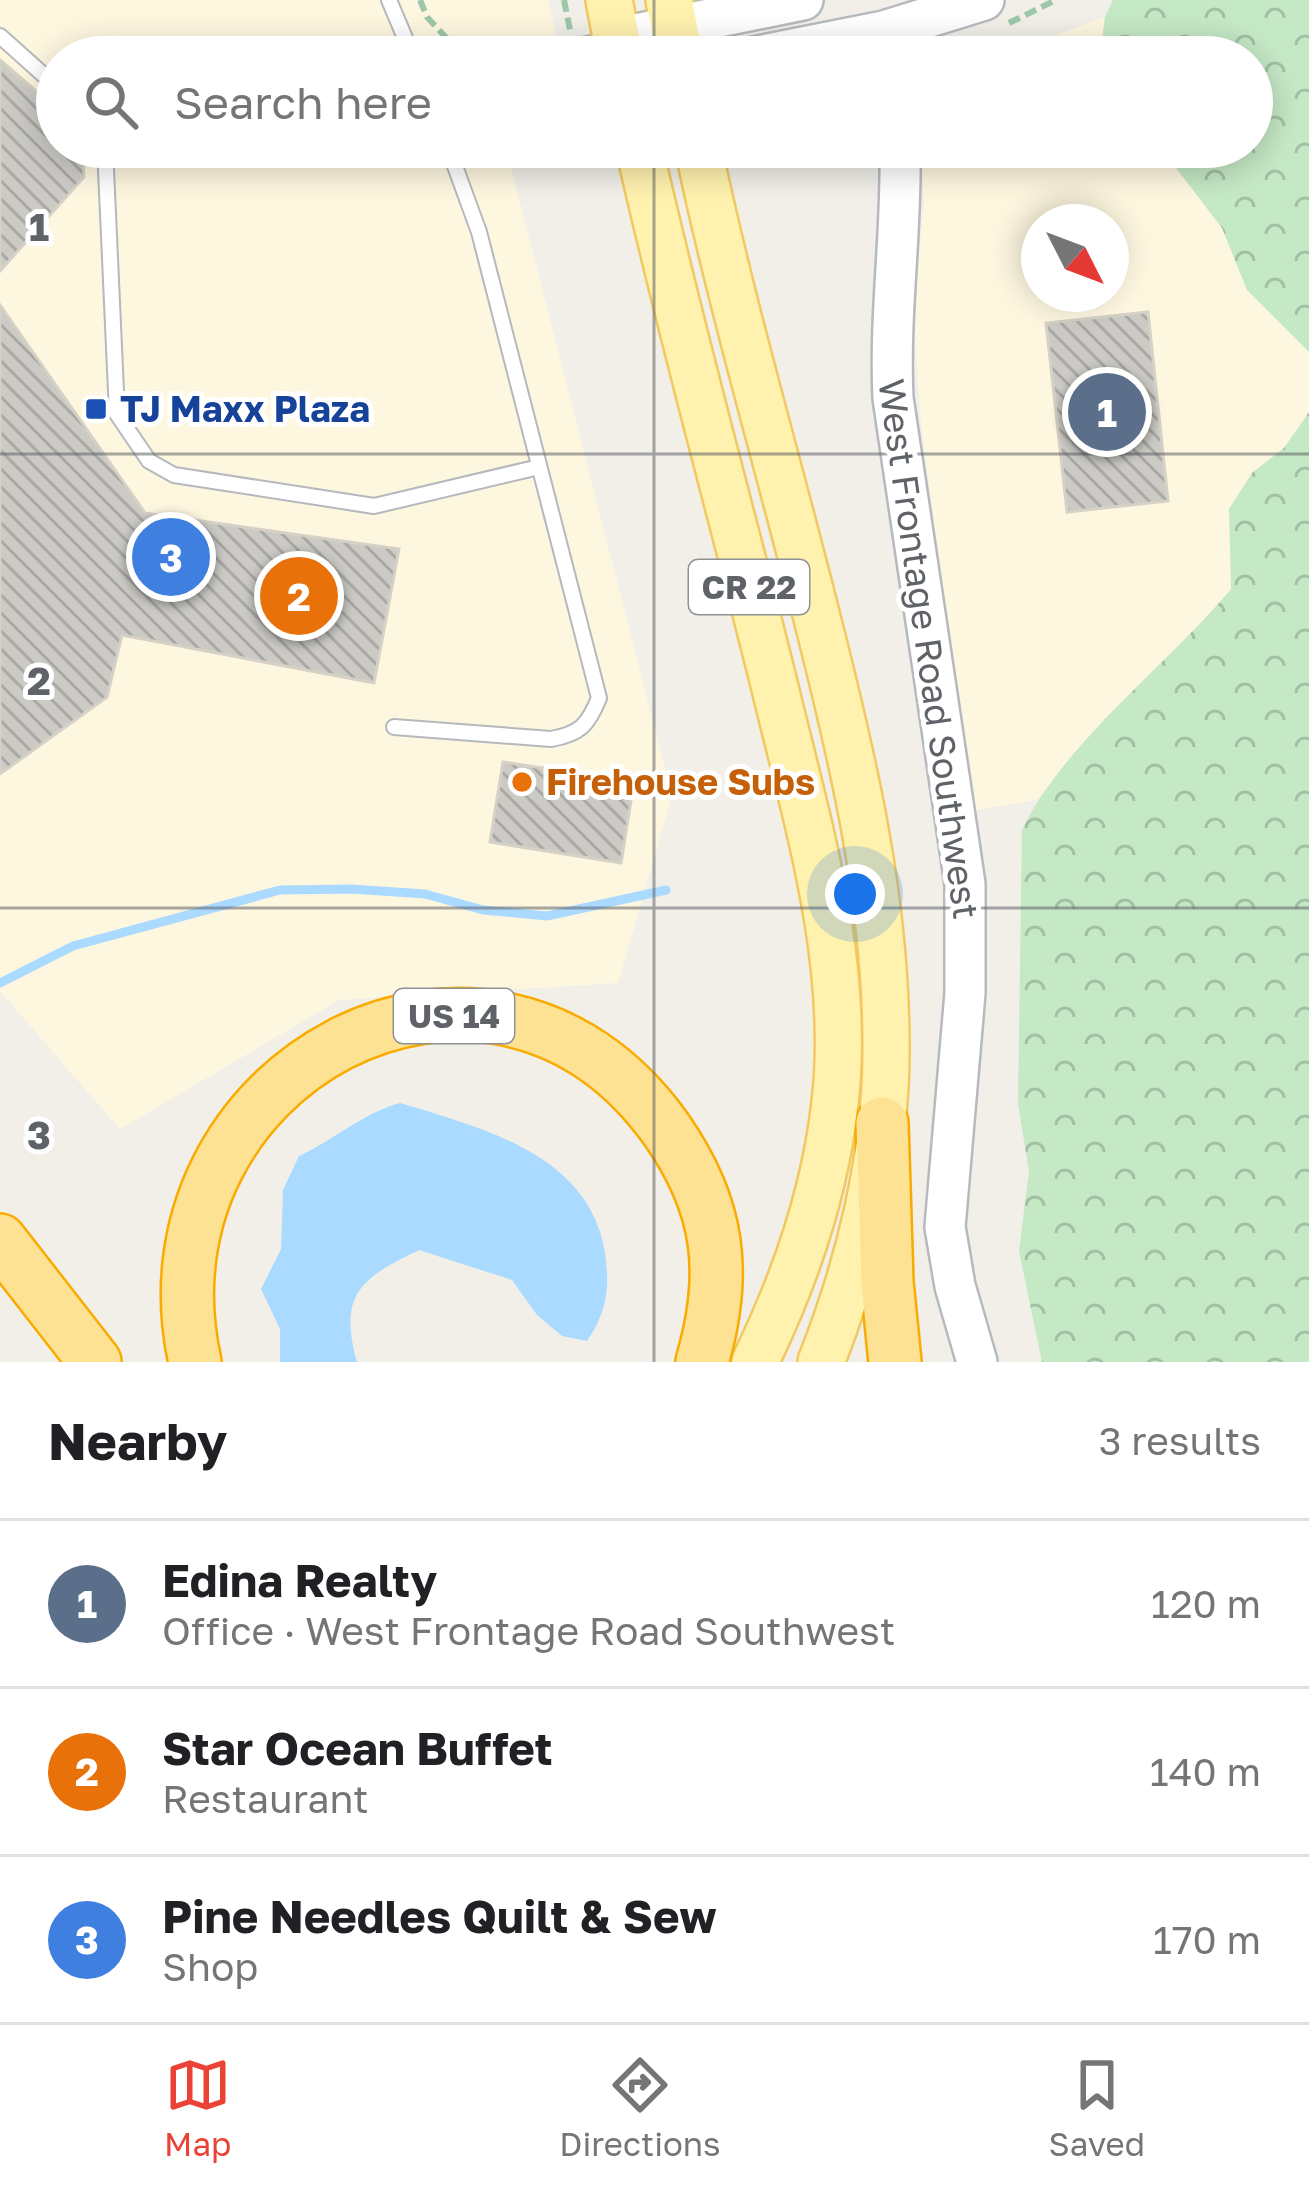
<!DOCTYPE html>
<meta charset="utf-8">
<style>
body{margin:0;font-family:"Golos Text",sans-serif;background:#f2f2f2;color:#202124}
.compass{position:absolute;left:1021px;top:204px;width:108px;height:108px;border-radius:50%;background:#fff;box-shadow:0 6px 30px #0003;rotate:132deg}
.you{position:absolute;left:855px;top:894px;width:42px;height:42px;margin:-30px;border:9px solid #fff;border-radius:50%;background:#1a73e8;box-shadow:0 0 0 18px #1a73e833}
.badge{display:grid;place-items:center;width:78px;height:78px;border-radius:50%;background:#ea4335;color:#fff;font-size:39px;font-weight:700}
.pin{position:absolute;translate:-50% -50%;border:6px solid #fff;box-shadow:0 3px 12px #0006}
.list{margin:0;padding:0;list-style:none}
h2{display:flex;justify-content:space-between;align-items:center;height:156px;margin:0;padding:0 48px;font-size:51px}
h2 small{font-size:39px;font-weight:400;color:#757577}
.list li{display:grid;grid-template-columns:78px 1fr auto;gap:36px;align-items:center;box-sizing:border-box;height:168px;padding:0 48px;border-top:3px solid #e0e0e0}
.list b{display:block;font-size:45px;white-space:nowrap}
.list p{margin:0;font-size:39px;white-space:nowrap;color:#757577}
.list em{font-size:39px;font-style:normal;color:#757577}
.icon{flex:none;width:66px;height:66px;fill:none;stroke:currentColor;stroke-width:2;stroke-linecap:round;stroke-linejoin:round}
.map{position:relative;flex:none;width:1309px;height:1362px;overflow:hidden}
.search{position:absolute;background:#fff;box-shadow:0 6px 30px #0003;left:36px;right:36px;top:36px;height:132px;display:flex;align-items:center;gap:30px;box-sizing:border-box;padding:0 42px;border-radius:66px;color:#757577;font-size:45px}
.sheet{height:660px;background:#fff}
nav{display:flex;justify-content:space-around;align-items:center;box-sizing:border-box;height:168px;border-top:3px solid #e0e0e0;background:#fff;font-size:33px;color:#757577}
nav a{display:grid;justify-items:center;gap:6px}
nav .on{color:#ea4335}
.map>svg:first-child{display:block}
.commercial{fill:#fef7e0;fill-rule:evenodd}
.forest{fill:url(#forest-crowns)}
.water{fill:#aadaff}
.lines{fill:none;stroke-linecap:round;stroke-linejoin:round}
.stream{stroke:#aadaff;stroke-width:9}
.building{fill:url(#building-back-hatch);stroke:#d6d1c6;stroke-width:3}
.lane-casing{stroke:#b5b8bc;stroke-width:18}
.secondary-casing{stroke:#b6babf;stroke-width:44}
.primary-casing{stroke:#f2c960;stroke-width:50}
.highway-casing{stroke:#f9ab00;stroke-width:56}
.path{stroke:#9cc7a9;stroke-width:6;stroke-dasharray:12 6;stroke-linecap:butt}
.lane{stroke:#fff;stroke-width:14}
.secondary{stroke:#fff;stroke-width:39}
.primary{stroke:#fff2af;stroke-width:45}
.highway{stroke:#fde293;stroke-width:51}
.grid{fill:none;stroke:#5f6368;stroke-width:3;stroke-opacity:0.55}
.transit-dot{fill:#1a4fb4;stroke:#fff;stroke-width:4.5}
.food-dot{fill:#e8710a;stroke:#fff;stroke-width:4.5}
.labels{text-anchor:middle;stroke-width:10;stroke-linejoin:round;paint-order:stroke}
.shield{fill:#fff;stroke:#8f9295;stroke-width:3}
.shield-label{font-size:33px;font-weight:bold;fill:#5f6368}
.transit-label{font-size:36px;font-weight:bold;fill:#164399;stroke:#fff;text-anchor:start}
.street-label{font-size:36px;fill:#5f6368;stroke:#fff}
.food-label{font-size:36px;font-weight:bold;fill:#c56008;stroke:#fff;text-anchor:start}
.grid-label{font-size:39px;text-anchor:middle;font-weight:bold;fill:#5f6368;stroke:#fff;stroke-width:10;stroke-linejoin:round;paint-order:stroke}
</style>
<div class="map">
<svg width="1309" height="1362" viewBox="0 0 1309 1362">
<defs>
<pattern id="forest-crowns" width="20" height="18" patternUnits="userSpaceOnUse" patternTransform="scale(3)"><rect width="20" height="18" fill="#c5e8c5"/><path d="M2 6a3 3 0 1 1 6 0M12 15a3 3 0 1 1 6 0" fill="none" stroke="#a3c0a4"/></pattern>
<pattern id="building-back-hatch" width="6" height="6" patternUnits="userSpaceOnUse" patternTransform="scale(3)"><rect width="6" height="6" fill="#cccac5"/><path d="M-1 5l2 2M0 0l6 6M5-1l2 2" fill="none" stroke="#a9a8a4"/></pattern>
</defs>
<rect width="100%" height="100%" fill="#f1efe8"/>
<!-- commercial -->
<path class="commercial" d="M0,0H548L561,57H57V147H537L508,156L672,796L618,983L339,1000L120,1129L0,991Z
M1105,17L1100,57H993L1020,48Z
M920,147H1160L1222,228L1247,290L1309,352V412L1284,448L1251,473L1232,589L1036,800L972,811L921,424L913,313L924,203ZM1039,222H1111V294H1039Z"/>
<!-- forest -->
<path class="forest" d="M1113,0H1309V352L1247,290L1222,228L1160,147H1252V57H1100L1105,17Z
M1309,412V1362H1042L1019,1251L1029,1171L1018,1104L1022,830C1065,741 1167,666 1231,589L1229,509L1252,473L1284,448Z"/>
<!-- water -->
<path class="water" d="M400,1103C483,1128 590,1155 605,1253C610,1289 607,1311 587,1341L562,1336L537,1315L512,1280L419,1250C361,1278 338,1294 357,1362H280V1329L261,1289L281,1249L283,1190L299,1156C334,1140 363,1113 400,1103Z"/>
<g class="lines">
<!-- stream -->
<path class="stream" d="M0,983L73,946L280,890L351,889L425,894L483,910L547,916L666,890"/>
</g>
<!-- building -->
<path class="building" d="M0,60L57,109V147H77L83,153L84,177L0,271Z
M0,305L145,513L399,549L374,683L122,635L107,697L0,774Z
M1148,312L1168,501L1067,512L1046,323Z
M503,762L634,782L621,863L490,842Z"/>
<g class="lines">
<defs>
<path id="lane" d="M389,0L413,57
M0,36L57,87
M521,57L611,39
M105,147L117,414L149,461L174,475L374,506L539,467
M394,727L551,739C580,734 588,725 599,698L479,232L448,147"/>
<path id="secondary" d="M616,38L803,0
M753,57L884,31L984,0
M900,147C902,231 889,314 893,398L965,884V993L945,1227L955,1286L977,1362"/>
<path id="primary" d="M609,0L620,57
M669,0L680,57
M639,147C680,330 731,510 776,692C808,825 851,965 835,1103C825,1192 794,1282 755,1362
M698,147C731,304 777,459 816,614C853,759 887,902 886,1052C886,1156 859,1266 821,1362"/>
<path id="highway" d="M882,1123L887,1282L895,1362
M0,1240L95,1362
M195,1362C131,1076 487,879 666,1129C720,1206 728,1273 702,1362"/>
</defs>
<!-- lane casing -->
<use href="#lane" class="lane-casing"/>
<!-- secondary casing -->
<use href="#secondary" class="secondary-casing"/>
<!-- primary casing -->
<use href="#primary" class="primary-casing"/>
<!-- highway casing -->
<use href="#highway" class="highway-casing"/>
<!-- path -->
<path class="path" d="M420,0L427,17L452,44L479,48L507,43
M564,0L570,30
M1009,23L1056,0"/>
<!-- lane -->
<use href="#lane" class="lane"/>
<!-- secondary -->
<use href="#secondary" class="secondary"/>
<!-- primary -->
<use href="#primary" class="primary"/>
<!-- highway -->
<use href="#highway" class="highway"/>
</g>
<!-- grid -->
<path class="grid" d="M654,0V57M654,147V1362M0,454H1309M0,908H1309"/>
<!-- markers -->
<rect class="transit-dot" x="84" y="397" width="24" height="24" rx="6"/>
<circle class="food-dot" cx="522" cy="782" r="12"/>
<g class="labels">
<!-- shield labels -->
<g class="shield">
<rect x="689" y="560" width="120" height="54" rx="9"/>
<rect x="394" y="989" width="120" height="54" rx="9"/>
</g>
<g class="shield-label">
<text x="749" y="599">CR 22</text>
<text x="454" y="1028">US 14</text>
</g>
<!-- transit labels -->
<g class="transit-label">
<text x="120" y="422">TJ Maxx Plaza</text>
</g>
<!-- street labels -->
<g class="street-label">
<text transform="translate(929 649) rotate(82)" y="13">West Frontage Road Southwest</text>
</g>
<!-- food labels -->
<g class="food-label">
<text x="546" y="795">Firehouse Subs</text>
</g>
</g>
<g class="grid-label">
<text x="39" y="241">1</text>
<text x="39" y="695">2</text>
<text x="39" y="1149">3</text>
</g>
</svg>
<svg class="compass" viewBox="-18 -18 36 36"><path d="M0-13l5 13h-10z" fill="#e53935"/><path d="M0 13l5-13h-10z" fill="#757577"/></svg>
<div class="you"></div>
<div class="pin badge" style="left:1107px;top:412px;background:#5c6f8a">1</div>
<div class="pin badge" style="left:299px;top:596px;background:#e8710a">2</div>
<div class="pin badge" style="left:171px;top:557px;background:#3f7fe0">3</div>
<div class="search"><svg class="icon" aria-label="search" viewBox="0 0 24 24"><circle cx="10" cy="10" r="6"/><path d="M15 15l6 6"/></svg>Search here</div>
</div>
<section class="sheet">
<h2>Nearby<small>3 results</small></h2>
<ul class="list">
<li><span class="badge" style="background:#5c6f8a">1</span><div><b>Edina Realty</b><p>Office · West Frontage Road Southwest</p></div><em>120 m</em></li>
<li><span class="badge" style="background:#e8710a">2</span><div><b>Star Ocean Buffet</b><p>Restaurant</p></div><em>140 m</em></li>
<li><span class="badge" style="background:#3f7fe0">3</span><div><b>Pine Needles Quilt &amp; Sew</b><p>Shop</p></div><em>170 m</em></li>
</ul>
</section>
<nav>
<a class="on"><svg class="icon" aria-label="map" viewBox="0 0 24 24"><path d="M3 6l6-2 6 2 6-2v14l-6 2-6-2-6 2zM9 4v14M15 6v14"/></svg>Map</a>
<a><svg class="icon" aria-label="directions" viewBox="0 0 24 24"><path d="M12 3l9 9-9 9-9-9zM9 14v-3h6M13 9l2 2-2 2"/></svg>Directions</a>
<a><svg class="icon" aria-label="saved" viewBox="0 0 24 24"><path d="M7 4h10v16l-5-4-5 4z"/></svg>Saved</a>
</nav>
